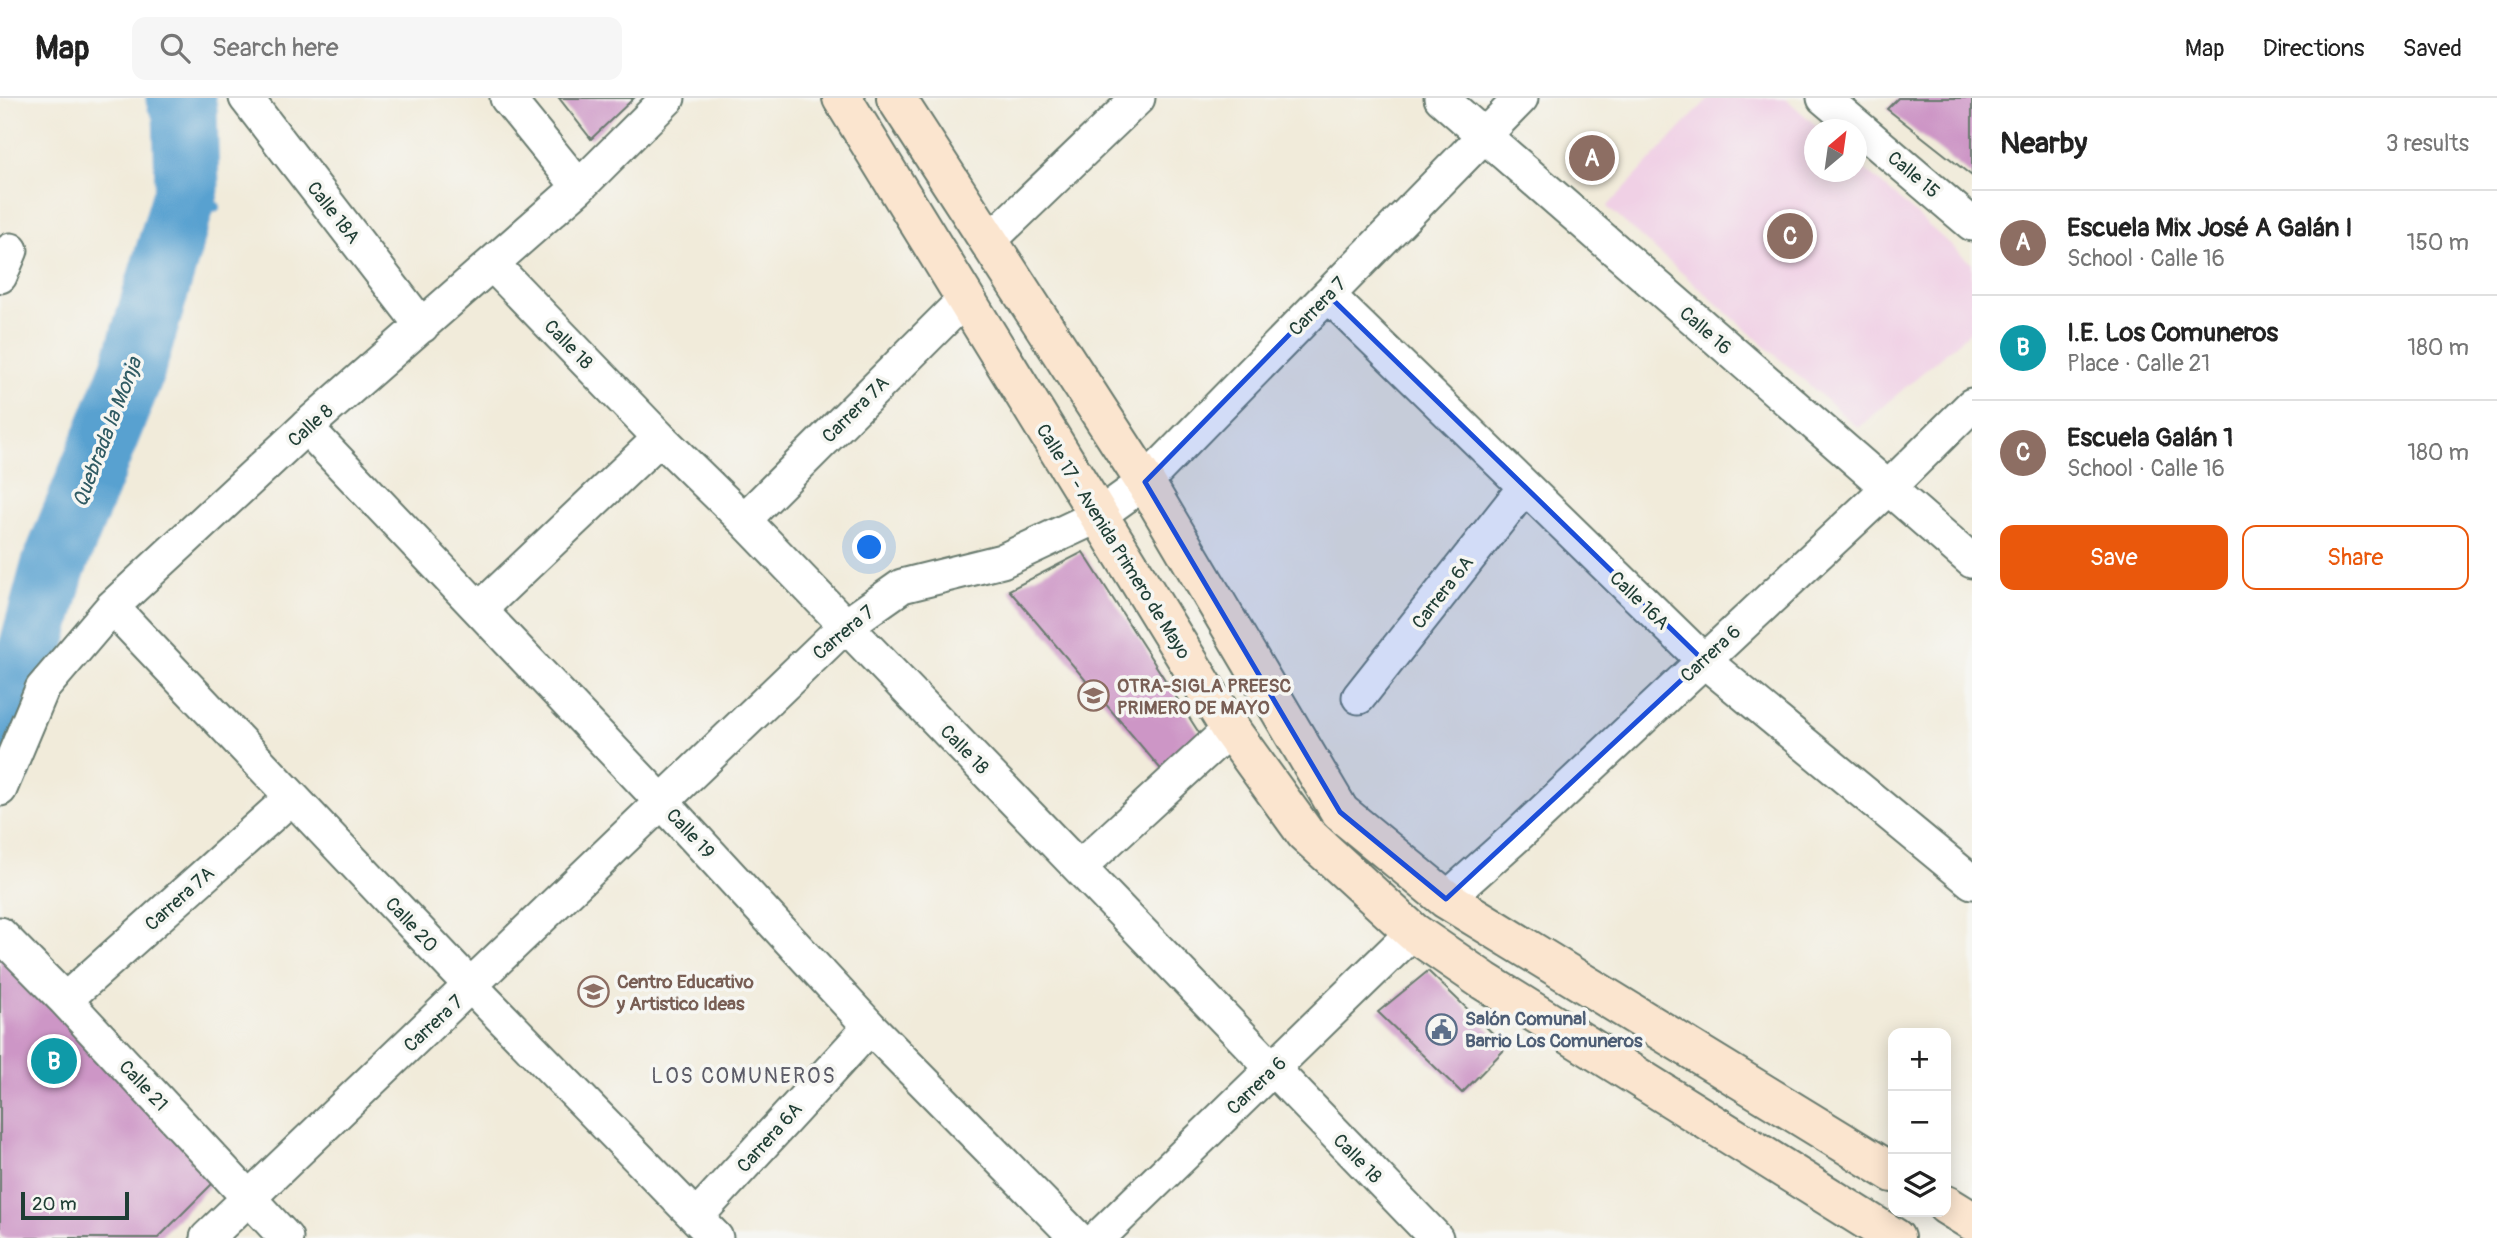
<!DOCTYPE html>
<meta charset="utf-8">
<style>
body{margin:0;font-family:Pangolin,sans-serif;background:#f6f6f6;color:#222}
.controls{position:absolute;right:21px;bottom:21px;display:grid;overflow:hidden;border-radius:14px;box-shadow:0 4px 18px #0003}
.controls button{width:63px;height:63px;display:grid;place-items:center;padding:0;border:0;border-bottom:2px solid #e0e0e0;background:#fff;color:#222;font:35px sans-serif}
.compass{position:absolute;left:1804px;top:21px;width:63px;height:63px;border-radius:50%;background:#fff;box-shadow:0 4px 18px #0003;rotate:29deg}
.scale{position:absolute;left:21px;bottom:18px;width:108px;box-sizing:border-box;padding-left:7px;border:4px solid #1f3d34;border-top:0;font-size:19px;line-height:24px;white-space:nowrap;color:#1f3d34;-webkit-text-stroke:5px #f6f6f2;paint-order:stroke}
.you{position:absolute;left:870px;top:450px;width:24px;height:24px;margin:-18px;border:5px solid #fff;border-radius:50%;background:#1a73e8;box-shadow:0 0 0 10px #1a73e833}
.badge{display:grid;place-items:center;width:46px;height:46px;border-radius:50%;background:#ea580c;color:#fff;font-size:23px;font-weight:700}
.pin{position:absolute;translate:-50% -50%;border:4px solid #fff;box-shadow:0 2px 7px #0006}
.list{margin:0;padding:0;list-style:none}
h2{display:flex;justify-content:space-between;align-items:center;height:91px;margin:0;padding:0 28px;font-size:30px}
h2 small{font-size:23px;font-weight:400;color:#767676}
.list li{display:grid;grid-template-columns:46px 1fr auto;gap:21px;align-items:center;box-sizing:border-box;height:105px;padding:0 28px;border-top:2px solid #e0e0e0}
.list b{display:block;font-size:26px;white-space:nowrap}
.list p{margin:0;font-size:23px;white-space:nowrap;color:#767676}
.list em{font-size:23px;font-style:normal;color:#767676}
.actions{display:flex;gap:14px;padding:21px 28px}
.actions a{flex:1;padding:16px 0;border:2px solid #ea580c;border-radius:14px;text-align:center;font-size:24px;color:#ea580c}
.actions .main{background:#ea580c;color:#fff}
.icon{flex:none;width:38px;height:38px;fill:none;stroke:currentColor;stroke-width:2;stroke-linecap:round;stroke-linejoin:round}
.map{position:relative;flex:none;width:1972px;height:1140px;overflow:hidden}
header{display:flex;align-items:center;gap:42px;box-sizing:border-box;height:98px;padding:0 35px;background:#fff;border-bottom:2px solid #e0e0e0}
header strong{font-size:33px}
nav{display:flex;gap:38px;margin-inline-start:auto;font-size:24px}
.search{width:490px;height:63px;background:#f6f6f6;display:flex;align-items:center;gap:18px;box-sizing:border-box;padding:0 24px;border-radius:14px;color:#767676;font-size:26px}
main{display:flex}
aside{flex:1;background:#fff}
.map>svg:first-child{display:block}
.built{fill:#f0d0e5}
.lines{fill:none;stroke-linecap:round;stroke-linejoin:round}
.stream{stroke:#59a1d0;stroke-width:10}
.river{stroke:#59a1d0;stroke-width:65}
.building{fill:#cd96c6}
.minor-casing{stroke:#687a6e;stroke-width:37}
.secondary-casing{stroke:#687a6e;stroke-width:42}
.minor{stroke:#fff;stroke-width:33}
.secondary{stroke:#fbe5cf;stroke-width:38}
.marked{fill:#1d4ed8;fill-opacity:0.2;stroke:#1d4ed8;stroke-width:5;stroke-linejoin:round}
.labels{text-anchor:middle;stroke-width:7;stroke-linejoin:round;paint-order:stroke}
.street-label{font-size:19px;fill:#1f3d34;stroke:#f6f6f2}
.education-label{font-size:19px;font-weight:bold;fill:#785e54;stroke:#f6f6f2;text-anchor:start}
.service-label{font-size:19px;font-weight:bold;fill:#4e5e75;stroke:#f6f6f2;text-anchor:start}
.water-label{font-size:21px;font-style:italic;fill:#305b63;stroke:#f6f6f2}
.neighbourhood-label{font-size:21px;letter-spacing:2px;fill:#5c5c67;stroke:#f6f6f2}
</style>
<header>
<strong>Map</strong>
<div class="search"><svg class="icon" aria-label="search" viewBox="0 0 24 24"><circle cx="10" cy="10" r="6"/><path d="M15 15l6 6"/></svg>Search here</div>
<nav><a>Map</a><a>Directions</a><a>Saved</a></nav>
</header>
<main>
<div class="map">
<svg width="1972" height="1140" viewBox="0 0 1972 1140">
<rect width="100%" height="100%" fill="#f6f6f2"/>
<filter id="ink" filterUnits="userSpaceOnUse"><feTurbulence type="fractalNoise" baseFrequency=".0143" numOctaves="2"/><feDisplacementMap in="SourceGraphic" scale="14" xChannelSelector="R" yChannelSelector="G"/><feConvolveMatrix kernelMatrix="1 2 1 2 8 2 1 2 1" color-interpolation-filters="sRGB"/></filter>
<filter id="wash" filterUnits="userSpaceOnUse"><feTurbulence type="fractalNoise" baseFrequency=".00686" numOctaves="4" result="noise"/><feDisplacementMap in="SourceGraphic" scale="28" xChannelSelector="R" yChannelSelector="G"/><feGaussianBlur stdDeviation="1.57" result="paint"/><feColorMatrix in="noise" values="0 0 0 0 0 0 0 0 0 0 0 0 0 0 0 0 0 1.4 0 .05"/><feComposite in="paint" operator="in"/></filter>
<g filter="url(#wash)">
<rect width="100%" height="100%" fill="#f1ebda"/>
<!-- built -->
<path class="built" d="M1709,0H1785L1820,31L1814,32V74H1856L1857,64L1972,166V232L1858,330L1607,109Z"/>
<g class="lines">
<!-- stream -->
<path class="stream" d="M187,90L216,109"/>
<!-- river -->
<path class="river" d="M0,666L53,470L132,274L187,90L185,11L178,0"/>
</g>
<g id="blocks">
<!-- building -->
<path class="building" d="M559,0H634L591,41Z
M1898,0H1972V78L1887,11Z
M1083,454L1203,641L1165,676L1009,492Z
M0,844L217,1081L158,1140H3L0,1137Z
M1428,873L1507,949L1462,995L1378,914Z"/>
</g>
</g>
<g filter="url(#ink)">
<use href="#blocks" fill-opacity="0" stroke="#687a6e" stroke-width="2"/>
<g class="lines">
<defs>
<path id="minor" d="M246,0L422,228
M507,0L579,89
M1441,0L1972,463
M1824,0L1972,126
M989,143L1138,0
M492,166L660,340L744,422L1436,1140
M0,178L11,152
M1328,197L1703,562L1972,784
M306,329L662,704L870,929L1077,1140
M744,422L966,200
M112,509L471,888L716,1140
M480,511L660,340
M1359,599L1524,390
M0,691L42,591L112,509L306,329L579,89L668,0
M1080,769L1230,631
M1446,801L1519,736L1887,391L1972,307
M0,836L65,902L286,1140
M65,902L292,699
M696,1119L870,929
M207,1140L845,528L902,488L1002,463L1098,418L1145,384L1521,0
M1098,1140L1413,834"/>
<path id="secondary" d="M842,0L1230,631L1305,735L1413,834L1484,883L1895,1140
M896,0L1145,384L1340,714L1446,801L1893,1075
M1946,1107L1972,1123"/>
</defs>
<!-- minor casing -->
<use href="#minor" class="minor-casing"/>
<!-- secondary casing -->
<use href="#secondary" class="secondary-casing"/>
<!-- minor -->
<use href="#minor" class="minor"/>
<!-- secondary -->
<use href="#secondary" class="secondary"/>
</g>
</g>
<!-- marked area -->
<path class="marked" d="M1328,197L1703,562L1446,801L1340,714L1145,384Z"/>
<!-- icons -->
<defs>
<symbol id="school-ring" viewBox="-11 -11 22 22"><circle r="9.5" fill="#f6f6f2" stroke="#8d6e63" stroke-width="1.5"/><path d="M0-5L7-2L0 1L-7-2ZM-4 1L0 2.5L4 1V4Q0 6-4 4Z" fill="#8d6e63"/></symbol>
<symbol id="civic-ring" viewBox="-11 -11 22 22"><circle r="9.5" fill="#f6f6f2" stroke="#5c6f8a" stroke-width="1.5"/><path d="M-.6-6.5H3V-4.5H.6V-3L4-1V1h2V6H-6V1h2V-1L-.6-3ZM-1.2 2.5V6h2.4V2.5Z" fill="#5c6f8a"/></symbol>
</defs>
<g fill-rule="evenodd">
<use href="#school-ring" x="1076" y="580" width="35" height="35"/>
<use href="#school-ring" x="576" y="876" width="35" height="35"/>
<use href="#civic-ring" x="1424" y="914" width="35" height="35"/>
</g>
<g class="labels">
<!-- street labels -->
<g class="street-label">
<text transform="translate(1914 76) rotate(40)" y="7">Calle 15</text>
<text transform="translate(334 114) rotate(52)" y="7">Calle 18A</text>
<text transform="translate(1317 208) rotate(-46)" y="7">Carrera 7</text>
<text transform="translate(1706 232) rotate(41)" y="7">Calle 16</text>
<text transform="translate(569 246) rotate(46)" y="7">Calle 18</text>
<text transform="translate(855 311) rotate(-45)" y="7">Carrera 7A</text>
<text transform="translate(310 327) rotate(-42)" y="7">Calle 8</text>
<text transform="translate(1114 443) rotate(58)" y="7">Calle 17 - Avenida Primero de Mayo</text>
<text transform="translate(1442 494) rotate(-52)" y="7">Carrera 6A</text>
<text transform="translate(1640 502) rotate(44)" y="7">Calle 16A</text>
<text transform="translate(843 534) rotate(-40)" y="7">Carrera 7</text>
<text transform="translate(1710 555) rotate(-43)" y="7">Carrera 6</text>
<text transform="translate(965 651) rotate(46)" y="7">Calle 18</text>
<text transform="translate(691 735) rotate(47)" y="7">Calle 19</text>
<text transform="translate(179 800) rotate(-42)" y="7">Carrera 7A</text>
<text transform="translate(412 826) rotate(47)" y="7">Calle 20</text>
<text transform="translate(433 925) rotate(-43)" y="7">Carrera 7</text>
<text transform="translate(144 987) rotate(47)" y="7">Calle 21</text>
<text transform="translate(1256 987) rotate(-44)" y="7">Carrera 6</text>
<text transform="translate(769 1039) rotate(-48)" y="7">Carrera 6A</text>
<text transform="translate(1358 1060) rotate(46)" y="7">Calle 18</text>
</g>
<!-- education labels -->
<g class="education-label">
<text x="1117" y="594">OTRA-SIGLA PREESC<tspan x="1117" dy="22">PRIMERO DE MAYO</tspan></text>
<text x="617" y="890">Centro Educativo<tspan x="617" dy="22">y Artistico Ideas</tspan></text>
</g>
<!-- service labels -->
<g class="service-label">
<text x="1465" y="927">Salón Comunal<tspan x="1465" dy="22">Barrio Los Comuneros</tspan></text>
</g>
<!-- water labels -->
<g class="water-label">
<text transform="translate(107 334) rotate(-69)" y="7">Quebrada la Monja</text>
</g>
<!-- neighbourhood labels -->
<g class="neighbourhood-label">
<text x="744" y="985">LOS COMUNEROS</text>
</g>
</g>
</svg>
<div class="controls">
<button>+</button>
<button>−</button>
<button><svg class="icon" aria-label="layers" viewBox="0 0 24 24"><path d="M12 4l9 5-9 5-9-5zM3 14l9 5 9-5"/></svg></button>
</div>
<svg class="compass" viewBox="-18 -18 36 36"><path d="M0-13l5 13h-10z" fill="#e53935"/><path d="M0 13l5-13h-10z" fill="#767676"/></svg>
<div class="scale">20 m</div>
<div class="you"></div>
<div class="pin badge" style="left:1592px;top:60px;background:#8d6e63">A</div>
<div class="pin badge" style="left:54px;top:963px;background:#0f9aa8">B</div>
<div class="pin badge" style="left:1790px;top:138px;background:#8d6e63">C</div>
</div>
<aside>
<h2>Nearby<small>3 results</small></h2>
<ul class="list">
<li><span class="badge" style="background:#8d6e63">A</span><div><b>Escuela Mix José A Galán I</b><p>School · Calle 16</p></div><em>150 m</em></li>
<li><span class="badge" style="background:#0f9aa8">B</span><div><b>I.E. Los Comuneros</b><p>Place · Calle 21</p></div><em>180 m</em></li>
<li><span class="badge" style="background:#8d6e63">C</span><div><b>Escuela Galán 1</b><p>School · Calle 16</p></div><em>180 m</em></li>
</ul>
<div class="actions"><a class="main">Save</a><a>Share</a></div>
</aside>
</main>
